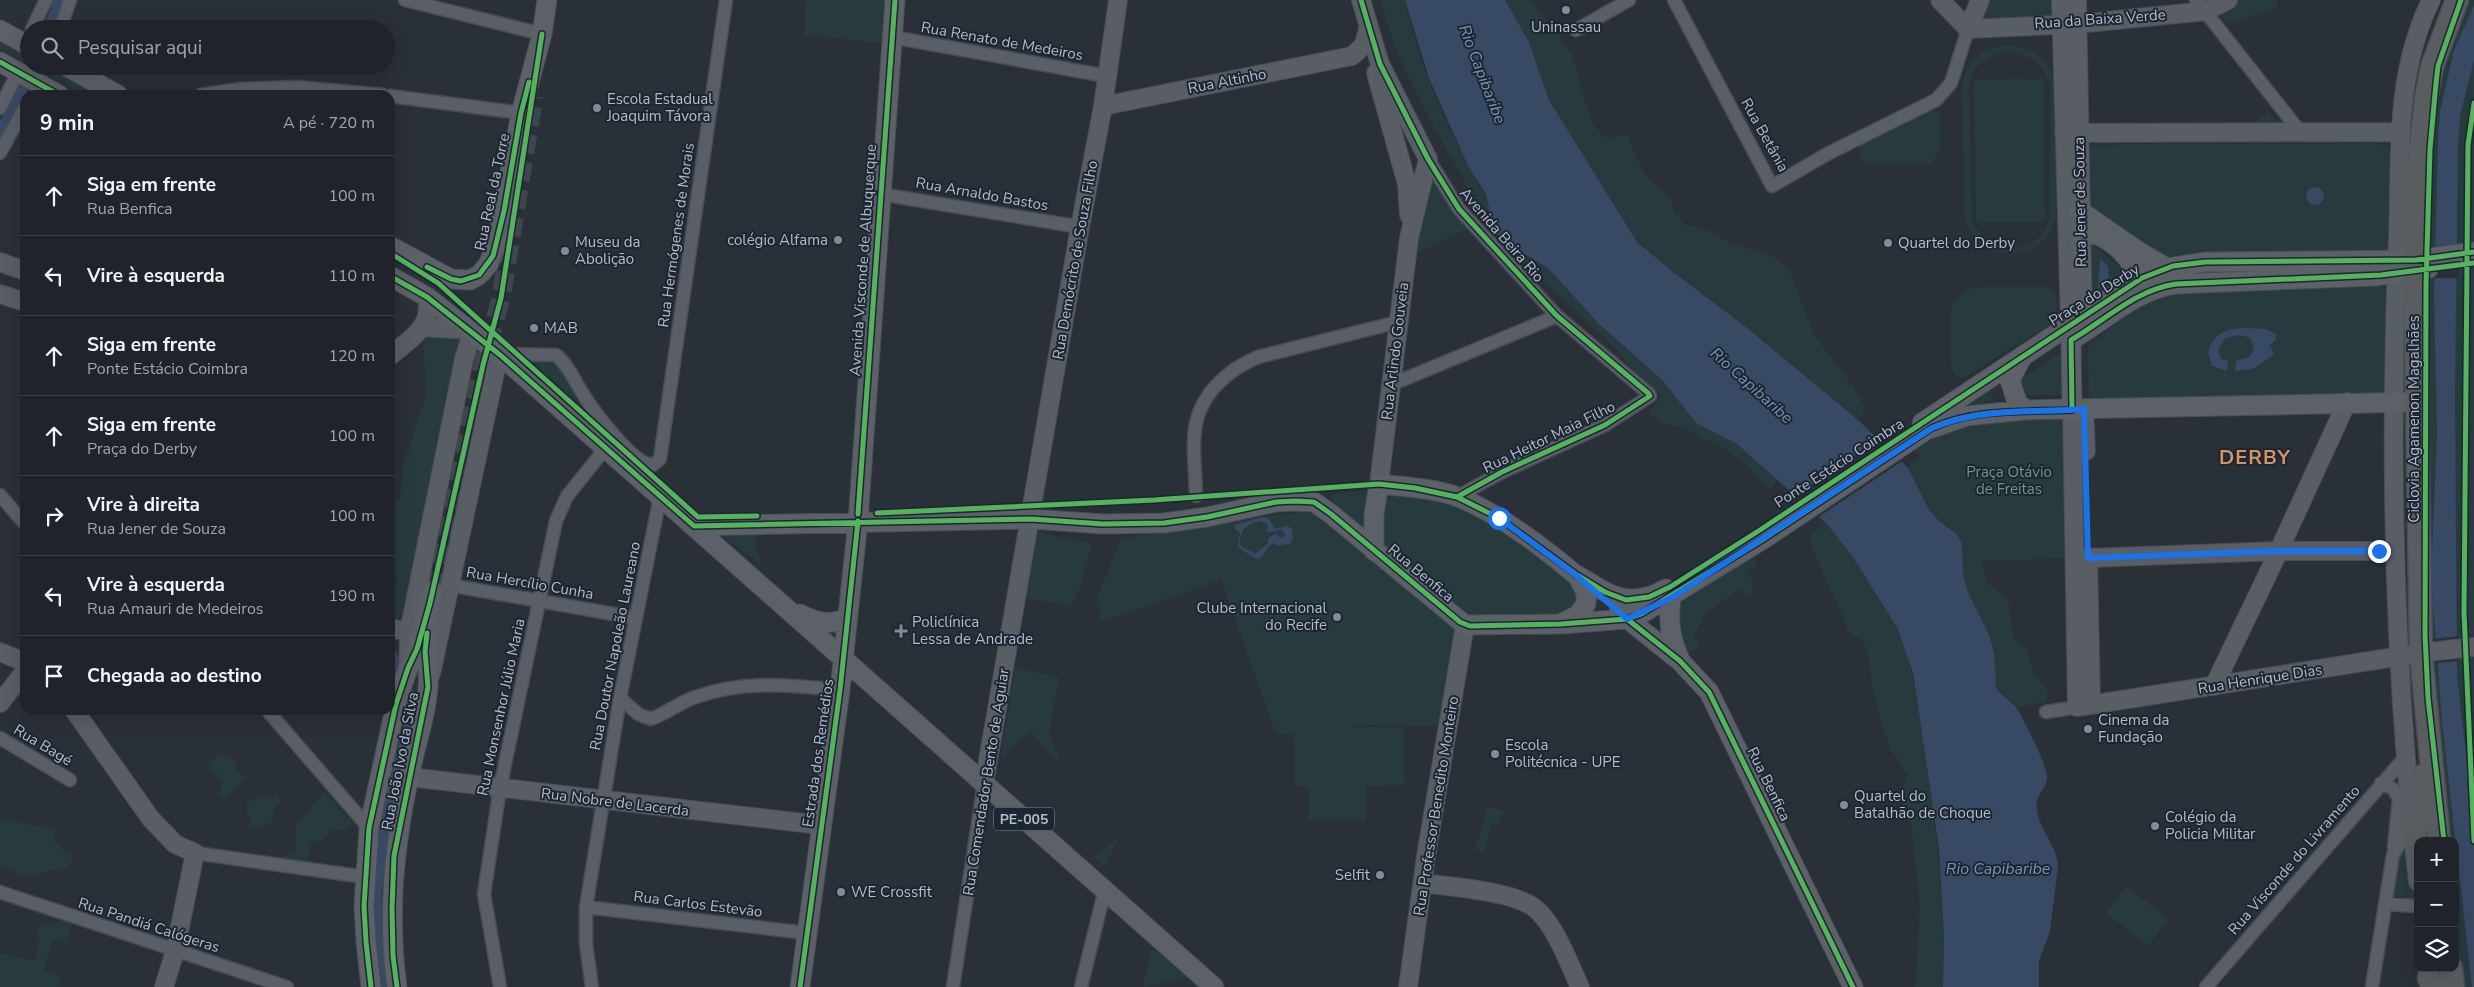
<!DOCTYPE html>
<html lang="pt">
<meta charset="utf-8">
<style>
body{margin:0;font-family:"Nunito Sans",sans-serif;background:#282c32;color:#f1f3f6}
.controls{position:absolute;right:15px;bottom:15px;display:grid;overflow:hidden;border-radius:10px;box-shadow:0 5px 20px #0002}
.controls button{width:45px;height:45px;display:grid;place-items:center;padding:0;border:0;border-bottom:1px solid #3d4147;background:#20242a;color:#f1f3f6;font:25px sans-serif}
.stop{position:absolute;width:15px;height:15px;margin:-11px;border:4px solid #1a73e8;border-radius:50%;background:#fff}
.stop.end{background:#1a73e8;border-color:#fff;box-shadow:0 1px 5px #0008}
.list{margin:0;padding:0;list-style:none}
h2{display:flex;justify-content:space-between;align-items:center;height:65px;margin:0;padding:0 20px;font-size:21px}
h2 small{font-size:16px;font-weight:400;color:#a2a4a8}
.list li{display:grid;grid-template-columns:32px 1fr auto;gap:15px;align-items:center;box-sizing:border-box;height:80px;padding:0 20px;border-top:1px solid #3d4147}
.list b{display:block;font-size:19px;white-space:nowrap}
.list p{margin:0;font-size:16px;white-space:nowrap;color:#a2a4a8}
.list em{font-size:16px;font-style:normal;color:#a2a4a8}
.icon{flex:none;width:28px;height:28px;fill:none;stroke:currentColor;stroke-width:2;stroke-linecap:round;stroke-linejoin:round}
.map{position:relative;flex:none;width:2474px;height:987px;overflow:hidden}
.search{position:absolute;background:#20242a;box-shadow:0 5px 20px #0002;left:20px;top:20px;width:375px;height:55px;display:flex;align-items:center;gap:12px;box-sizing:border-box;padding:0 18px;border-radius:28px;color:#a2a4a8;font-size:19px}
.panel{position:absolute;background:#20242a;box-shadow:0 5px 20px #0002;left:20px;top:90px;width:375px;height:625px;border-radius:15px}
.map>svg:first-child{display:block}
.green{fill:#273a3e;fill-rule:evenodd}
.water{fill:#384963;fill-rule:evenodd}
.pier{fill:#2a3038}
.lines{fill:none;stroke-linecap:round;stroke-linejoin:round}
.canal{stroke:#384963;stroke-width:11}
.primary-tunnel{stroke:#3f454e;stroke-width:19;stroke-dasharray:19 9;stroke-linecap:butt}
.street-casing{stroke:#484c53;stroke-width:15}
.secondary-casing{stroke:#484c53;stroke-width:20}
.primary-casing{stroke:#484c55;stroke-width:21}
.highway-casing{stroke:#474c53;stroke-width:25}
.street{stroke:#5a5e66;stroke-width:12}
.secondary{stroke:#595d64;stroke-width:18}
.primary{stroke:#5c6168;stroke-width:19}
.highway{stroke:#5a5d60;stroke-width:22}
.cycleway-casing{stroke:#1d2633;stroke-width:8}
.cycleway{stroke:#56b35d;stroke-width:5}
.route{stroke:#1a73e8;stroke-width:6}
.poi-dot{fill:#848b96;stroke:#1d2633;stroke-width:2}
.labels{text-anchor:middle;stroke-width:4;stroke-linejoin:round;paint-order:stroke}
.shield{fill:#1d2633;stroke:#878f9c;stroke-width:1}
.shield-label{font-size:14px;font-weight:bold;fill:#b4bcc9}
.street-label{font-size:15px;fill:#b4bcc9;stroke:#1d2633}
.poi-label{font-size:15px;fill:#b4bcc9;stroke:#1d2633;text-anchor:start}
.park-label{font-size:15px;fill:#6b9a76;stroke:#1d2633}
.water-label{font-size:16px;font-style:italic;fill:#7c92b1;stroke:#1d2633}
.district-label{font-size:20px;font-weight:bold;letter-spacing:1px;fill:#d59563;stroke:#1d2633}
</style>
<div class="map">
<svg width="2474" height="987" viewBox="0 0 2474 987">
<rect width="100%" height="100%" fill="#2a3038"/>
<!-- green -->
<path class="green" d="M54,0H65L53,29H41L51,13Z
M806,0H886L882,43L804,35Z
M1381,0H1405C1417,56 1441,115 1468,165C1476,181 1486,192 1491,209L1483,214C1446,144 1399,78 1381,0Z
M1505,0H1530L1571,53L1592,123L1605,138L1627,134C1638,162 1643,179 1669,196L1674,212L1686,226L1701,227L1735,245L1770,254L1789,269L1815,337L1847,377L1866,409L1858,420L1746,327L1673,272L1637,242L1549,100L1529,42Z
M1989,0H2056V16L1982,20Z
M2232,0H2280L2275,4L2278,7L2228,24L2213,10Z
M2457,0H2474V252L2416,260L2419,162Z
M0,39L29,55V65L0,49Z
M2012,45C2036,50 2050,61 2057,85L2056,217C2050,254 1997,267 1974,237C1967,230 1966,221 1964,212L1962,86C1968,56 1983,47 2012,45ZM2011,51C2030,55 2044,65 2050,84V217C2040,258 1985,257 1972,218L1969,86C1974,63 1989,54 2011,51Z
M32,66H50L102,95H84Z
M19,79L27,84L0,133V115Z
M2044,79L2045,222L1976,223L1974,80Z
M1932,108L1939,114L1941,119C1940,135 1944,155 1929,164H1864L1858,150L1860,143Z
M2267,110L2279,125L2255,126V121L2262,117Z
M2378,143L2388,147L2391,155L2387,252L2160,262L2089,208L2086,145Z
M1431,176L1468,228L1413,256Z
M2091,243L2124,271L2125,276L2090,302L2087,245Z
M1528,256L1549,269L1599,324L1662,380L1696,423L1737,444L1757,459L1777,481L1770,491L1746,464L1734,457L1723,447L1701,438L1691,431L1678,426L1667,425L1648,414L1662,396L1648,387L1613,346L1522,262Z
M2474,263V987H2453L2455,841H2439L2415,271Z
M2377,284L2388,291L2387,389L2384,393L2089,401L2088,347L2128,312L2162,293Z
M1978,287H2049C2059,295 2058,311 2054,322L1965,377H1957L1952,371L1951,365V308C1957,296 1965,290 1978,287Z
M423,334L460,336V343L406,612L396,622L390,621V591L398,584L390,557V505L400,499L404,462L426,396Z
M2063,351L2066,395L2026,396L2018,391L2020,380Z
M554,359L586,409L585,412L530,362Z
M1990,388L1994,400L1943,413Z
M2064,419L2069,558L1982,561L1986,581L2008,601L2013,637L2027,650L2032,671L2048,691L2046,702L2017,707L1996,688L1989,635L1968,592L1963,573L1962,544L1951,529L1939,521L1929,510L1908,468L1920,458L1913,450C1958,420 2012,420 2064,419Z
M1369,491L1365,532L1331,500V496L1336,493Z
M1400,495L1436,497L1498,523L1581,592L1572,615L1479,617L1466,614L1459,610L1384,546L1381,538L1384,503L1391,497Z
M1310,512L1323,520L1455,629L1454,646L1437,726L1366,725L1344,727H1404L1405,785L1366,786V821L1309,820L1308,786H1295L1294,733L1276,734L1221,580L1102,622L1096,600L1121,539L1269,515Z
M1826,523C1851,554 1884,594 1899,630C1913,666 1917,703 1923,741C1936,823 1946,904 1943,987H1915L1920,909L1911,821C1901,807 1898,791 1908,776L1891,750L1881,722L1872,685L1869,657L1863,641L1848,631L1839,607L1812,549L1810,535Z
M758,528L756,549L763,566L715,531Z
M1039,532L1092,544L1080,588L1071,606L1024,598L1034,536Z
M1749,553L1758,566L1746,571L1753,582L1751,597L1746,592L1738,590L1705,614L1694,635L1700,647L1682,657L1671,606Z
M1015,668L1059,677L1049,734L1062,767L1030,731L1001,758Z
M219,753L236,762L235,770L247,777L224,800L218,795L222,790L220,784L224,782L217,778L218,775L211,771L208,765Z
M324,792L353,823L346,831L331,830L322,841H311L307,865L285,860L284,855L295,854L296,825Z
M277,794L281,802L274,808L272,822L256,828L249,825L252,821L246,811L247,802Z
M1488,807L1504,811L1498,824L1492,823L1484,853L1475,849Z
M0,818C19,825 37,823 57,831L53,839L62,849L71,852L73,859L68,868L43,872L29,877L0,867Z
M2411,824L2418,882V906L2385,904L2393,855Z
M1121,834L1106,865L1103,866L1095,858Z
M2126,886L2169,919L2148,946L2106,913Z
M64,919L72,924L66,943L54,938L43,971L59,976L62,985L57,987H0V953L34,961L40,939L37,929Z
M1152,948L1189,978L1143,987Z"/>
<!-- water -->
<path class="water" d="M1405,0H1505L1529,42L1549,100L1637,242L1673,272L1746,327L1858,420L1908,468L1929,510L1939,521L1958,535L1962,544L1963,573L1968,592L1989,635L1994,652L1996,688C2002,695 2009,700 2015,706C2021,713 2048,768 2047,776C2047,793 2032,793 2038,816C2043,834 2056,846 2058,865L2050,931L2039,961V987H1943L1944,938L1939,848L1913,673L1898,629L1853,557L1826,523L1737,444L1696,423L1662,380L1599,324L1549,269L1528,256L1511,249L1499,238L1492,222L1486,194L1468,166L1429,78Z
M2474,5V60L2460,116L2458,144L2455,394L2457,677L2474,822V987H2472L2442,722L2431,577L2437,433L2434,293L2438,142L2440,111L2454,50Z
M2306 196a9 9 0 1 1 18 0a9 9 0 1 1-18 0Z
M2100,259L2108,266L2109,282L2098,288Z
M2247,328L2266,329L2276,334V340L2269,345L2274,353L2272,356L2253,369L2235,371L2236,361L2250,357L2254,348L2251,339C2243,334 2233,335 2224,339L2218,351L2221,359L2228,360L2227,371L2212,366L2208,352C2213,332 2229,328 2247,328Z
M1262,517L1269,519L1275,529L1288,526L1292,529L1293,539L1289,544L1278,546L1273,543C1267,546 1265,555 1259,559L1254,558L1238,547L1240,533L1235,529V525ZM1262,521L1268,525L1267,533L1282,529L1285,535L1282,538L1276,534L1268,538V543L1255,554L1240,545C1239,529 1248,523 1262,521Z"/>
<!-- pier -->
<path class="pier" d="M2433,249H2459V278H2432Z
M1881,438L1904,460L1817,518L1792,498Z
M2459,636V661L2435,663L2433,639Z"/>
<g class="lines">
<!-- canal -->
<path class="canal" d="M48,29L56,11L58,0
M0,133L23,87
M383,987L378,946L376,892L387,814L414,706L390,652"/>
<!-- primary-tunnel -->
<path class="primary-tunnel" d="M433,591L483,365L501,298L534,96"/>
<defs>
<path id="street" d="M405,0L542,34
M1674,0L1772,186L1829,153L1936,100L1951,83L1968,29
M2196,0L2301,133
M32,29L46,0
M60,29L70,0
M1576,30L1629,0
M892,37L1106,76
M201,95L240,89L297,87L383,95
M390,96L521,113
M0,108L18,72
M0,153L25,107
M1428,159L1459,209L1557,316L1648,393L1650,396L1605,425L1502,472L1457,497
M880,194L1080,227
M499,354L556,355C568,364 576,384 585,397C595,413 634,465 653,465L660,459L726,0
M1390,385L1557,316
M0,495L25,524
M1196,496C1196,475 1192,451 1195,430C1199,395 1227,370 1258,357L1398,322
M449,585L636,618
M620,698L638,714L651,719C667,713 680,702 696,697C742,680 792,685 840,690
M267,710L369,828
M2046,712L2077,707
M0,738L70,780
M2381,783L2393,789L2399,798L2394,848
M195,853L365,877
M0,892L287,987
M2385,904L2418,906
M586,907L806,933
M500,987L484,894L500,788L556,521L567,496L605,449
M592,987L586,944V907L620,698L660,497
M953,987L984,784
M1081,987L1105,889
M2206,987L2407,755
M2372,987L2393,855L2411,824"/>
<path id="secondary" d="M1361,0L1380,64L1428,159L1409,238L1379,484
M1940,0L1968,29
M2061,0L2070,324
M2077,0L2083,328
M1968,29L2077,24L2206,11L2228,0
M1968,29L1980,0
M1376,73L1407,184L1409,215
M1103,106L1352,56L1364,45L1368,29
M2064,133L2399,132
M0,262L25,271
M0,294L25,302
M424,327L468,330
M390,356C411,338 433,328 427,297
M2084,409L2086,451
M2072,410L2077,707L2427,652L2474,647
M2088,557L2091,704
M2088,558L2279,551H2394
M390,628L409,632
M0,652L25,662
M408,668L409,632L464,359L472,333
M431,674L499,354
M2214,686L2275,559L2347,402
M0,703L25,671
M74,710L151,819L175,844L195,853L175,951L164,987
M409,777L821,825
M984,784L1080,227L1103,106L1118,0
M2418,882C2393,668 2389,452 2398,236C2401,154 2394,77 2431,0
M1423,883C1451,887 1517,891 1537,910C1556,927 1569,964 1580,987
M1408,987L1426,856L1465,625"/>
<path id="primary" d="M0,30L29,46
M0,62L59,95
M66,66L118,95
M2079,210L2138,251L2167,268
M2080,242L2088,234C2107,232 2138,263 2137,282
M390,246L451,279L470,280L479,275L488,265L497,244L521,113L542,34L547,0
M390,276L427,297L499,354L1214,987
M2021,359L2010,380L2017,402L2025,410
M2072,410L2071,340C2104,321 2137,289 2176,284L2375,276L2428,269
M1922,423L2113,296L2150,274L2167,268L2205,262L2416,260L2474,252
M694,526L1031,519L1103,524L1164,523L1207,517L1276,502L1295,501L1314,502L1331,514L1465,625L1561,624L1627,619L1641,614L1765,538L1926,430L1967,416L2025,410L2418,402
M1374,551V514L1379,484C1405,487 1433,488 1458,497C1499,513 1551,553 1585,583
M1577,575C1610,595 1628,610 1666,589
M1671,598C1668,621 1670,638 1680,660
M1619,612L1680,661L1709,692L1853,987
M800,614C817,623 831,626 848,617
M1562,623L1578,615L1586,604V592L1577,575
M371,987L366,942L364,906L369,828L396,704L408,668L417,649L433,591
M397,987C387,913 394,849 409,776C415,747 426,717 428,687C430,670 425,652 427,634
M800,987L840,690L858,521L895,0"/>
<path id="highway" d="M2413,840L2418,822L2422,776
M2439,841L2421,653L2415,283L2419,162L2426,98L2432,67L2457,0
M2451,968L2453,987
M2429,978L2434,987"/>
</defs>
<!-- street casing -->
<use href="#street" class="street-casing"/>
<!-- secondary casing -->
<use href="#secondary" class="secondary-casing"/>
<!-- primary casing -->
<use href="#primary" class="primary-casing"/>
<!-- highway casing -->
<use href="#highway" class="highway-casing"/>
<!-- street -->
<use href="#street" class="street"/>
<!-- secondary -->
<use href="#secondary" class="secondary"/>
<!-- primary -->
<use href="#primary" class="primary"/>
<!-- highway -->
<use href="#highway" class="highway"/>
<defs>
<path id="cycleway" d="M1361,0L1380,64L1428,159L1459,209L1557,316L1648,393L1650,396L1605,425L1502,472L1457,497
M0,62L59,95
M2474,103L2468,145L2464,612L2474,841
M390,253L438,283L698,517L757,516
M427,267L451,279L461,281L479,275L493,256L504,211L521,113L529,82
M390,276L427,297L499,354L694,526L1031,519L1103,524L1164,523L1207,517L1276,502L1295,501L1314,502L1331,514L1460,622L1470,626L1561,624L1627,619L1641,614L1765,538L1932,428C1977,408 2024,412 2072,410L2071,340C2104,321 2137,289 2176,284L2381,275L2474,263
M877,513L1154,500L1379,484L1415,488L1457,497L1499,518L1577,575L1605,592L1626,600L1649,597L1670,587L1760,530L2142,278L2173,266L2205,262L2416,260L2474,252
M858,514L895,0
M1627,619L1680,661L1709,692L1853,987
M2444,841L2428,698L2425,635L2426,285L2430,149L2436,83L2438,66L2461,0
M371,987L366,942L364,906L369,828L396,704L408,668L417,649L430,603L483,365L501,298L542,34
M397,987L393,956L392,909L394,856L428,687L425,652L427,633
M800,987L840,690L858,521"/>
</defs>
<!-- cycleway casing -->
<use href="#cycleway" class="cycleway-casing"/>
<!-- cycleway -->
<use href="#cycleway" class="cycleway"/>
</g>
<g class="lines">
<!-- route -->
<path class="route" d="M1499,518L1577,576L1627,619L1671,598L1932,428C1981,407 2033,413 2084,409L2088,558L2279,551H2379"/>
</g>
<!-- markers -->
<g class="poi-dot">
<circle cx="1566" cy="10" r="5"/>
<circle cx="597" cy="108" r="5"/>
<circle cx="838" cy="240" r="5"/>
<circle cx="1888" cy="243" r="5"/>
<circle cx="565" cy="251" r="5"/>
<circle cx="534" cy="328" r="5"/>
<circle cx="1337" cy="617" r="5"/>
<path d="M898.5 623.5h5v5h5v5h-5v5h-5v-5h-5v-5h5z"/>
<circle cx="2088" cy="729" r="5"/>
<circle cx="1495" cy="754" r="5"/>
<circle cx="1844" cy="805" r="5"/>
<circle cx="2155" cy="826" r="5"/>
<circle cx="1380" cy="875" r="5"/>
<circle cx="841" cy="892" r="5"/>
</g>
<g class="labels">
<!-- shield labels -->
<rect class="shield" x="994" y="807.5" width="60" height="23" rx="4"/>
<g class="shield-label">
<text x="1024" y="824">PE-005</text>
</g>
<!-- street labels -->
<g class="street-label">
<text transform="translate(2100 19) rotate(-4)" y="5">Rua da Baixa Verde</text>
<text transform="translate(1002 41) rotate(10)" y="5">Rua Renato de Medeiros</text>
<text transform="translate(1227 81) rotate(-11)" y="5">Rua Altinho</text>
<text transform="translate(1765 135) rotate(61)" y="5">Rua Betânia</text>
<text transform="translate(492 192) rotate(-78)" y="5">Rua Real da Torre</text>
<text transform="translate(982 194) rotate(10)" y="5">Rua Arnaldo Bastos</text>
<text transform="translate(2080 202) rotate(-91)" y="5">Rua Jener de Souza</text>
<text transform="translate(676 235) rotate(-82)" y="5">Rua Hermógenes de Morais</text>
<text transform="translate(1502 235) rotate(49)" y="5">Avenida Beira Rio</text>
<text transform="translate(863 260) rotate(-86)" y="5">Avenida Visconde de Albuquerque</text>
<text transform="translate(1075 260) rotate(-80)" y="5">Rua Demócrito de Souza Filho</text>
<text transform="translate(2094 295) rotate(-32)" y="5">Praça do Derby</text>
<text transform="translate(1395 351) rotate(-83)" y="5">Rua Arlindo Gouveia</text>
<text transform="translate(2414 419) rotate(-90)" y="5">Ciclovia Agamenon Magalhães</text>
<text transform="translate(1549 437) rotate(-26)" y="5">Rua Heitor Maia Filho</text>
<text transform="translate(1839 463) rotate(-33)" y="5">Ponte Estácio Coimbra</text>
<text transform="translate(1421 573) rotate(40)" y="5">Rua Benfica</text>
<text transform="translate(530 583) rotate(10)" y="5">Rua Hercílio Cunha</text>
<text transform="translate(615 646) rotate(-79)" y="5">Rua Doutor Napoleão Laureano</text>
<text transform="translate(2260 679) rotate(-9)" y="5">Rua Henrique Dias</text>
<text transform="translate(501 707) rotate(-78)" y="5">Rua Monsenhor Júlio Maria</text>
<text transform="translate(43 745) rotate(31)" y="5">Rua Bagé</text>
<text transform="translate(818 753) rotate(-82)" y="5">Estrada dos Remédios</text>
<text transform="translate(400 761) rotate(-79)" y="5">Rua João Ivo da Silva</text>
<text transform="translate(986 782) rotate(-81)" y="5">Rua Comendador Bento de Aguiar</text>
<text transform="translate(1769 784) rotate(64)" y="5">Rua Benfica</text>
<text transform="translate(615 802) rotate(7)" y="5">Rua Nobre de Lacerda</text>
<text transform="translate(1436 806) rotate(-81)" y="5">Rua Professor Benedito Monteiro</text>
<text transform="translate(2294 860) rotate(-49)" y="5">Rua Visconde do Livramento</text>
<text transform="translate(698 904) rotate(7)" y="5">Rua Carlos Estevão</text>
<text transform="translate(149 925) rotate(18)" y="5">Rua Pandiá Calógeras</text>
</g>
<!-- poi labels -->
<g class="poi-label">
<text x="1566" y="32" text-anchor="middle">Uninassau</text>
<text x="607" y="104">Escola Estadual<tspan x="607" dy="17">Joaquim Távora</tspan></text>
<text x="828" y="245" text-anchor="end">colégio Alfama</text>
<text x="575" y="247">Museu da<tspan x="575" dy="17">Abolição</tspan></text>
<text x="1898" y="248">Quartel do Derby</text>
<text x="544" y="333">MAB</text>
<text x="1327" y="613" text-anchor="end">Clube Internacional<tspan x="1327" dy="17">do Recife</tspan></text>
<text x="912" y="627">Policlínica<tspan x="912" dy="17">Lessa de Andrade</tspan></text>
<text x="2098" y="725">Cinema da<tspan x="2098" dy="17">Fundação</tspan></text>
<text x="1505" y="750">Escola<tspan x="1505" dy="17">Politécnica - UPE</tspan></text>
<text x="1854" y="801">Quartel do<tspan x="1854" dy="17">Batalhão de Choque</tspan></text>
<text x="2165" y="822">Colégio da<tspan x="2165" dy="17">Policia Militar</tspan></text>
<text x="1370" y="880" text-anchor="end">Selfit</text>
<text x="851" y="897">WE Crossfit</text>
</g>
<!-- park labels -->
<g class="park-label">
<text x="2009" y="477">Praça Otávio<tspan x="2009" dy="17">de Freitas</tspan></text>
</g>
<!-- water labels -->
<g class="water-label">
<text transform="translate(1483 74) rotate(69)" y="6">Rio Capibaribe</text>
<text transform="translate(1752 385) rotate(42)" y="6">Rio Capibaribe</text>
<text x="1998" y="874">Rio Capibaribe</text>
</g>
<!-- district labels -->
<g class="district-label">
<text x="2255" y="464">DERBY</text>
</g>
</g>
</svg>
<div class="controls">
<button>+</button>
<button>−</button>
<button><svg class="icon" aria-label="layers" viewBox="0 0 24 24"><path d="M12 4l9 5-9 5-9-5zM3 14l9 5 9-5"/></svg></button>
</div>
<div class="stop" style="left:1499px;top:518px"></div>
<div class="stop end" style="left:2379px;top:551px"></div>
<div class="search"><svg class="icon" aria-label="search" viewBox="0 0 24 24"><circle cx="10" cy="10" r="6"/><path d="M15 15l6 6"/></svg>Pesquisar aqui</div>
<section class="panel">
<h2>9 min<small>A pé · 720 m</small></h2>
<ul class="list">
<li><svg class="icon" aria-label="ahead" viewBox="0 0 24 24"><path d="M12 20V5M6 11l6-6 6 6"/></svg><div><b>Siga em frente</b><p>Rua Benfica</p></div><em>100 m</em></li>
<li><svg class="icon" aria-label="left" viewBox="0 0 24 24"><path d="M17 20v-9H6M10 6l-5 5 5 5"/></svg><div><b>Vire à esquerda</b></div><em>110 m</em></li>
<li><svg class="icon" aria-label="ahead" viewBox="0 0 24 24"><path d="M12 20V5M6 11l6-6 6 6"/></svg><div><b>Siga em frente</b><p>Ponte Estácio Coimbra</p></div><em>120 m</em></li>
<li><svg class="icon" aria-label="ahead" viewBox="0 0 24 24"><path d="M12 20V5M6 11l6-6 6 6"/></svg><div><b>Siga em frente</b><p>Praça do Derby</p></div><em>100 m</em></li>
<li><svg class="icon" aria-label="right" viewBox="0 0 24 24"><path d="M7 20v-9h11M14 6l5 5-5 5"/></svg><div><b>Vire à direita</b><p>Rua Jener de Souza</p></div><em>100 m</em></li>
<li><svg class="icon" aria-label="left" viewBox="0 0 24 24"><path d="M17 20v-9H6M10 6l-5 5 5 5"/></svg><div><b>Vire à esquerda</b><p>Rua Amauri de Medeiros</p></div><em>190 m</em></li>
<li><svg class="icon" aria-label="arrive" viewBox="0 0 24 24"><path d="M6 21V4h12l-3 4 3 4H6"/></svg><div><b>Chegada ao destino</b></div></li>
</ul>
</section>
</div>
